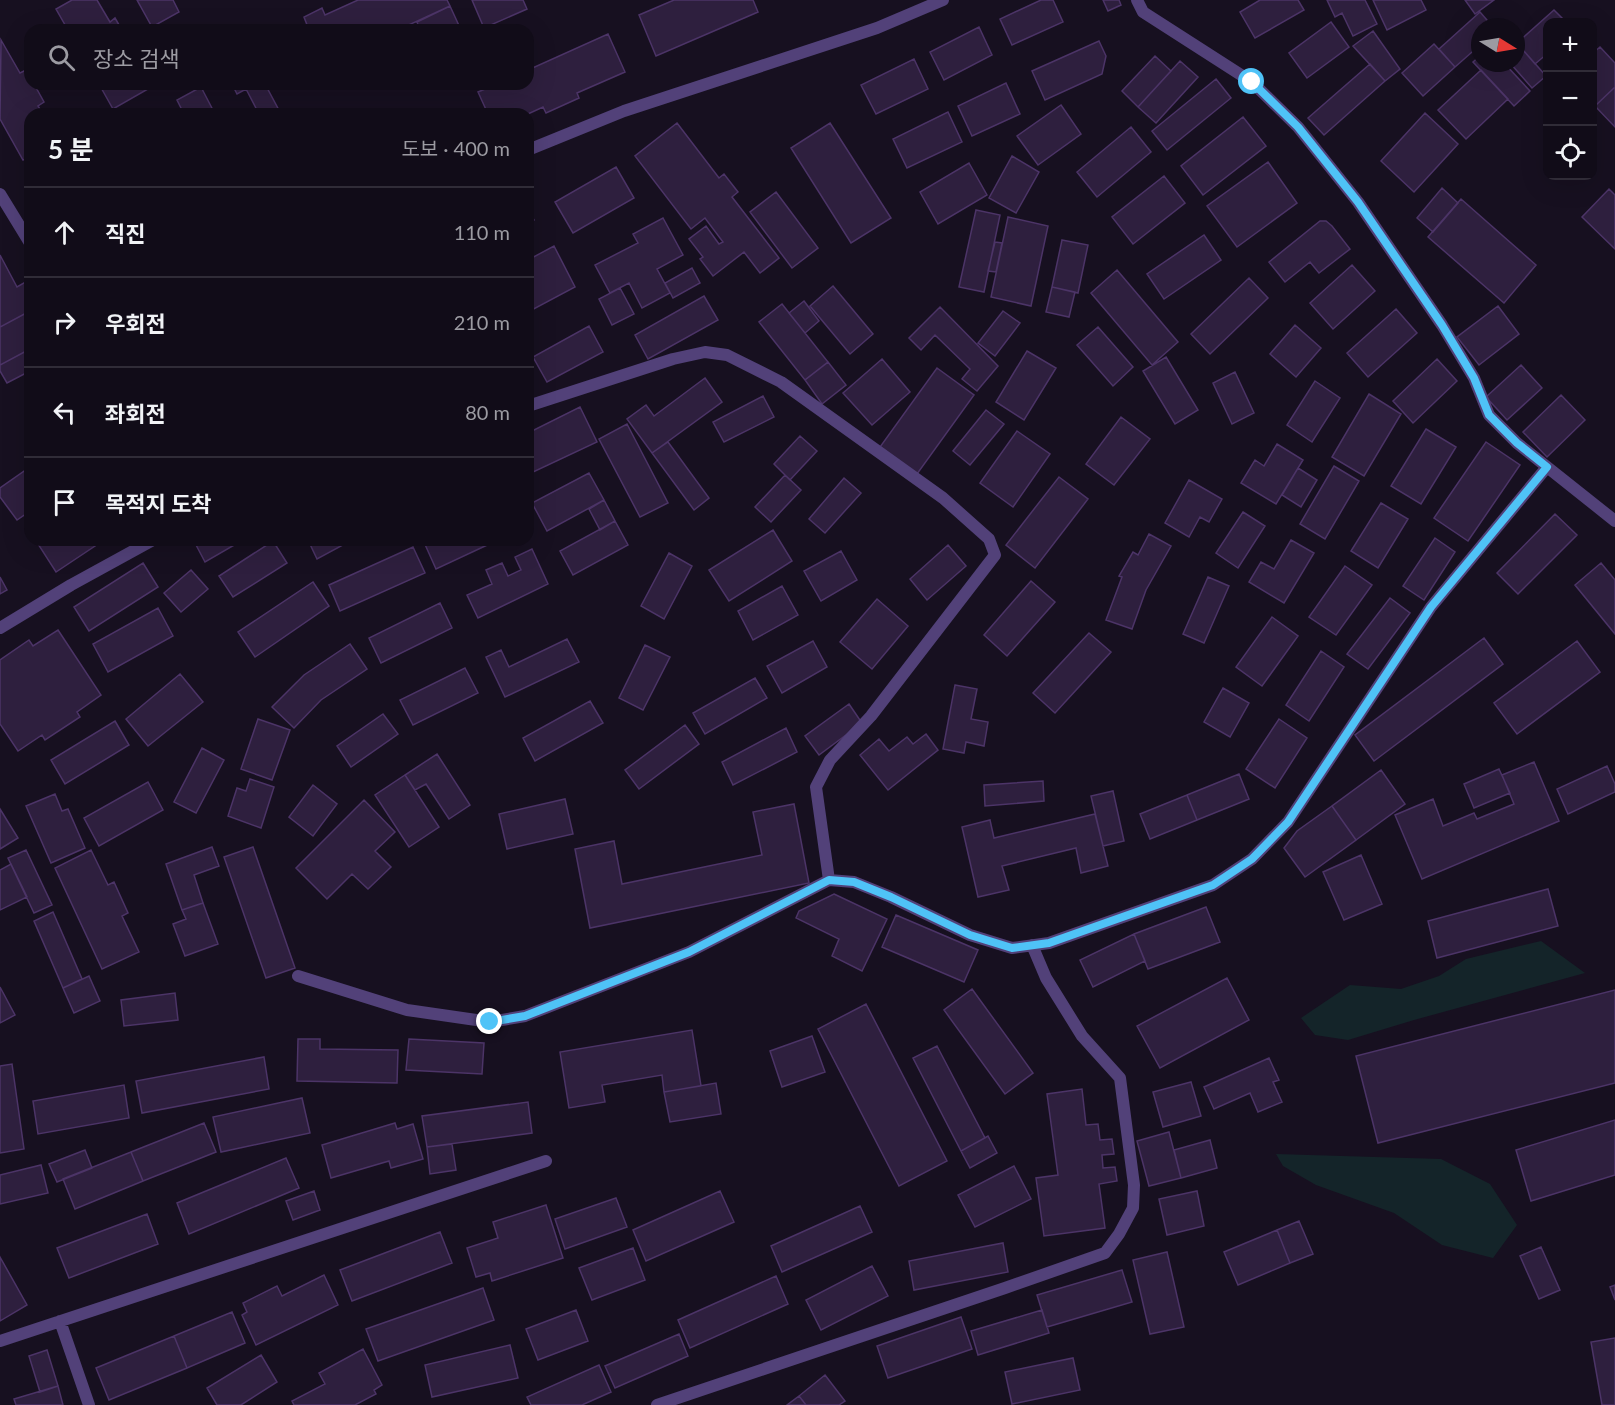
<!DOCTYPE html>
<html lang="ko">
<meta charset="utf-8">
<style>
body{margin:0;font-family:Lato,"Noto Sans KR",sans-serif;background:#1a1521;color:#f1f3f6}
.controls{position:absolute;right:18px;top:18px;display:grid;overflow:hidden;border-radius:12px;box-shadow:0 6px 24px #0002}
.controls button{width:54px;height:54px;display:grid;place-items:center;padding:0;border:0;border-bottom:2px solid #302c37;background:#110c18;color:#f1f3f6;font:30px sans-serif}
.compass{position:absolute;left:1471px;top:18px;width:54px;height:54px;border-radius:50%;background:#110c18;box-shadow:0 6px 24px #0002;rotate:101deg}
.stop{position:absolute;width:18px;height:18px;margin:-14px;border:4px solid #4fc3f7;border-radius:50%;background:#fff}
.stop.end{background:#4fc3f7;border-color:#fff;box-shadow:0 2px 6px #0008}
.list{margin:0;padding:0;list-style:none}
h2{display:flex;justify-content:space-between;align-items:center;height:78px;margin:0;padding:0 24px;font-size:26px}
h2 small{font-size:20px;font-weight:400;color:#9c9ba2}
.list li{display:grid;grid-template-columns:39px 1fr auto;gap:18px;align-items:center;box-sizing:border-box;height:90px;padding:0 24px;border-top:2px solid #302c37}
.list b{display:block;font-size:22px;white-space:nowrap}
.list em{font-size:20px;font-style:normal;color:#9c9ba2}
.icon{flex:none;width:33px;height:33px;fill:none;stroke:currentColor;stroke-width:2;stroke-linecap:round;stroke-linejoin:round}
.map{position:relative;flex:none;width:1615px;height:1405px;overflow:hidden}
.search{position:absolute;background:#110c18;box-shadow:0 6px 24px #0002;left:24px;top:24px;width:510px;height:66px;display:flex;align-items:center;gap:15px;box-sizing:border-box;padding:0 21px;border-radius:18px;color:#9c9ba2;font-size:22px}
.panel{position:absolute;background:#110c18;box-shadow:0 6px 24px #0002;left:24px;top:108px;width:510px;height:438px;border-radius:18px}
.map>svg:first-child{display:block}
.green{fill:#142429}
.building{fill:#2e1f3e;stroke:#4c3467;stroke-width:1.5}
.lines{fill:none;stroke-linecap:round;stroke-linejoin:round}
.minor{stroke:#524179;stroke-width:12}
.route{stroke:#4fc3f7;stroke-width:8}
</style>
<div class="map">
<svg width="1615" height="1405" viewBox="0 0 1615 1405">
<rect width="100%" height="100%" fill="#171020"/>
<!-- green -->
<path class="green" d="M1541,941L1585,973L1414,1020L1348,1040L1315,1035L1301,1018L1350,985L1401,989L1439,976L1466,959Z
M1276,1154L1441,1159L1490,1184L1517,1225L1493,1258L1442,1245L1394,1213L1316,1185L1283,1166Z"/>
<!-- building -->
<path class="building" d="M72,0H97L110,22L115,18L122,30H68L56,9Z
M137,0H173L179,12L152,27Z
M358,0H447L450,6L398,30H309L304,17L322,8L325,15Z
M472,0H523L527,9L484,28Z
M674,0H753L758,12L656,56L639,15Z
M1041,0H1053L1063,22L1012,45L1000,19Z
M1103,0H1119L1121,5L1108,11Z
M1260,0H1298L1304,10L1255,38L1240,12Z
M1327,0H1365L1377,24L1353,36L1342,13L1335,17Z
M1373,0H1421L1426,10L1387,30Z
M1465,0H1494L1475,14Z
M450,6L461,30H420L417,22Z
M1554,10L1566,22H1548V53L1535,64L1517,43Z
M1480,12L1493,27H1480V45L1455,67L1439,49Z
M1331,22L1349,47L1307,78L1289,53Z
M979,27L992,55L944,80L930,52Z
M1373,31L1400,69L1385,81L1353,46Z
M608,34L625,72L577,93L579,98L546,113L543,107L528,114H488L478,92L497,84H528V70Z
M1,40L20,73L26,70L30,77V84H34L44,102L38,106L43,114H30V157L23,160L0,119Z
M1099,41L1106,56L1102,74L1045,100L1032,71Z
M1516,42L1546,76L1532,88L1510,63H1516Z
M1434,44L1455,67L1423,96L1402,73Z
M1600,47L1615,63V87L1595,106L1592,104V54Z
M1155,56L1171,71L1138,107L1122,91Z
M1480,56V63H1504L1530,91L1514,106L1473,62Z
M914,59L928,89L876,114L861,85Z
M1180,61L1198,77L1156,123L1138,107Z
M1370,64L1385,81L1324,135L1308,118Z
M1481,70L1508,99L1466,139L1438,110Z
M1216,79L1231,98L1167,150L1152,131Z
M1006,83L1020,114L972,136L958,106Z
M99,84H145L148,89L113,109Z
M232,84H265L281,114H259L246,89L237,94Z
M201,87L215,114H184L177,100Z
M1615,87V127L1595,106Z
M1061,105L1081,134L1038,165L1017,136Z
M948,112L962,142L907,168L893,139Z
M1425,113L1458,144L1414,192L1381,161Z
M1243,117L1266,146L1203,195L1181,166Z
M677,123L719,178L724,174L738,192L732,197L779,258L760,273L744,252L713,276L700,259L703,257L689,239L706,226L719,244L723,242L705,218L691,229L635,156Z
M830,123L891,218L851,243L791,148Z
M1131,127L1151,152L1097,197L1077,172Z
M1012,156L1039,172L1016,213L989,198Z
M1268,162L1297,203L1237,247L1207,206Z
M969,163L987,195L938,224L920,192Z
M616,167L634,198L573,233L555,202Z
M1164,176L1185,203L1133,244L1112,217Z
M1442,188L1458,203L1433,232L1417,218Z
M1609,189L1615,195V249L1582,217Z
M776,192L818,248L792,268L750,212Z
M1461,199L1536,265L1504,303L1428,237Z
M528,209L534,220L528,223Z
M976,210L1000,215L984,292L959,287Z
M1008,217L1048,226L1031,306L991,297Z
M663,218L683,255L657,269L670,293L642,308L629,283L610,293L595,265L638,243L633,234Z
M1320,221H1326L1332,226L1350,249L1319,273L1310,262L1285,282L1269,262Z
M1204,235L1221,260L1164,299L1147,274Z
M1062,240L1088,245L1078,293L1052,287Z
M995,242L1002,243L996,272L988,271Z
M554,246L575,287L528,312V260Z
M0,255L17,287L29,280L30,282V311L0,327Z
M1352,265L1375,291L1333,329L1310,303Z
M692,268L700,283L673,298L665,283Z
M1117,270L1178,342L1152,365L1091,293Z
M1249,278L1268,298L1210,354L1191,334Z
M833,286L873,334L850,354L810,306Z
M1052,287L1075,292L1069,317L1046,312Z
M620,288L634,314L612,325L599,299Z
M704,296L718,320L648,359L635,335Z
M804,301L819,321L805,333L789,313Z
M782,304L828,362L805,380L759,322Z
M1498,306L1519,334L1479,365L1457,337Z
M940,307L998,366L977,391L962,379L970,369L935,335L921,350L909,338Z
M1396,309L1417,333L1368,377L1347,353Z
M30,311V349L0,365V327Z
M1003,311L1020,323L995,356L978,343Z
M1295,325L1321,348L1296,377L1270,354Z
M589,326L603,352L547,382L533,357Z
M1098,327L1133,367L1113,386L1077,345Z
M30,349V371L7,383L0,371V365Z
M1027,351L1056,368L1024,420L996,402Z
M1166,357L1198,410L1175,424L1143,371Z
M882,359L910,392L872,425L843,393Z
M1437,359L1457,381L1413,423L1393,401Z
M828,362L846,385L822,404L805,380Z
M1521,365L1542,388L1507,420L1486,397Z
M937,368L974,395L917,474L880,447Z
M1235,372L1254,413L1232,424L1213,383Z
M705,378L722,402L652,453L627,419L646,405L654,416Z
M1315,381L1340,398L1312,442L1287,425Z
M1369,394L1401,414L1364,476L1332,457Z
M1561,395L1585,420L1547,457L1523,432Z
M763,396L774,417L724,442L713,422Z
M580,407L597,442L531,473L528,466V433Z
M986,410L1004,424L970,465L953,451Z
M1121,417L1150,439L1114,485L1086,464Z
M627,424L668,503L640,517L599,439Z
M1426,429L1456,447L1421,504L1391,486Z
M1017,431L1050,454L1013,507L980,483Z
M800,436L817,451L790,480L774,464Z
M668,442L709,498L694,510L652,453Z
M1486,442L1520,465L1468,541L1434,518Z
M1277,444L1303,460L1276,504L1241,483L1255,460L1264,466Z
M1334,466L1359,481L1325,539L1300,524Z
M30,467V511L17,520L0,497V488Z
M1298,468L1317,480L1301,507L1282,495Z
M589,473L604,500L547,531L532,503Z
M785,475L801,490L771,522L755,507Z
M1059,477L1088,499L1035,568L1006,545Z
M844,478L861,493L825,533L809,519Z
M1189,480L1222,499L1209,522L1200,517L1189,537L1165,523Z
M604,500L615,521L600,530L589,509Z
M1381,503L1408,519L1378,568L1351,551Z
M1243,512L1265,526L1238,568L1216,553Z
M1555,514L1577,535L1518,594L1497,573Z
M615,521L628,545L573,575L560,551Z
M773,530L792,561L729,601L709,570Z
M1149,534L1171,546L1146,590L1132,629L1106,620L1122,577L1119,576L1133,552L1138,555Z
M1435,538L1455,552L1424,600L1403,586Z
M43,540H104L56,572L38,544Z
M199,540H243L205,562L195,543Z
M308,540H341L343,545L317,559Z
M341,540H354L343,545Z
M423,540H498L436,569Z
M1291,540L1314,553L1284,603L1249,582L1261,562L1274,569Z
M273,541L287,563L233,597L219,576Z
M948,545L966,566L927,600L910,579Z
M413,547L425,573L340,611L329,585Z
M532,549L548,584L478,618L467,595L492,584L486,570L502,563L508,576L521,570L515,557Z
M841,551L857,580L821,601L804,571Z
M669,553L692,566L664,619L641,606Z
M143,563L158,587L89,631L74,607Z
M1601,563L1615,580V634L1575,585Z
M1345,566L1372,585L1336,635L1309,617Z
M191,570L208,589L181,612L164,593Z
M0,577L7,590L0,594Z
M1208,577L1229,586L1204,643L1183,634Z
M1031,581L1055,602L1007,656L984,635Z
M313,582L329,606L255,657L238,632Z
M782,586L798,615L753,640L738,611Z
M1390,598L1410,613L1368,669L1347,654Z
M877,599L908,626L872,669L840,642Z
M440,603L452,628L381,663L369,638Z
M158,608L173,636L108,672L93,644Z
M1272,617L1298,636L1262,686L1236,667Z
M58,630L101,695L77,712L80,717L45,740L42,735L18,751L0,724V660L29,640L33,646Z
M1089,633L1111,652L1055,713L1033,693Z
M1484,638L1503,664L1374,761L1355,735Z
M567,639L579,662L505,697L486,657L501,650L509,667Z
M813,641L827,667L782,693L767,666Z
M1577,641L1600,672L1517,734L1494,703Z
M350,644L367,669L321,700L294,728L272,707L304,675Z
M645,645L670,657L643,710L619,698Z
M1321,651L1344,667L1309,721L1286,705Z
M465,668L478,693L413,725L400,700Z
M180,674L203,702L148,746L126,719Z
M755,678L767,698L705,734L693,713Z
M955,685L977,689L971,719L988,722L984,746L966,742L964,753L943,749Z
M1223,688L1249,703L1230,737L1204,722Z
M590,701L603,723L535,761L523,738Z
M849,704L862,723L819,755L805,736Z
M383,714L398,734L351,767L337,746Z
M258,719L290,730L272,780L241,769Z
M1279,719L1307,738L1275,788L1246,769Z
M115,721L129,745L65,784L51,760Z
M685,725L699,744L639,789L625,770Z
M786,728L797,752L733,785L722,762Z
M926,734L938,750L888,790L860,755L879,739L889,751L907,737L913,744Z
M202,748L224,760L196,813L174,802Z
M437,754L470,805L449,819L426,784L415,790L405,775Z
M1534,762L1559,821L1422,879L1395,815L1433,799L1443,826L1474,813L1477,819L1514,804L1502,775Z
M1607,766L1615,784V792L1568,814L1557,789Z
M1499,769L1510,793L1474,808L1464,784Z
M1381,770L1405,804L1356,840L1332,806Z
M1239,774L1249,799L1197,820L1187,795Z
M405,775L439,827L409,847L375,795Z
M250,779L274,787L261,828L228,816L237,788L246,791Z
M1043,781L1044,801L985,806L984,785Z
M148,782L163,810L99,846L84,818Z
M313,785L337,804L313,836L289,817Z
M1113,791L1124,841L1103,846L1091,796Z
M55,794L62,811L68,809L85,848L51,863L26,806Z
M1187,795L1197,820L1150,839L1140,814Z
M565,799L573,834L507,849L499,814Z
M364,800L395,832L375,851L391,867L368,889L352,874L327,899L296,868Z
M794,804L809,883L590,928L575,849L614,841L622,884L762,855L753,812Z
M1332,806L1356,840L1305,877L1284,848L1297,831Z
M0,809L18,838L0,849Z
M1095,814L1108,866L1081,873L1076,848L1002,866L1009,890L978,897L962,827L990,820L994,838Z
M212,847L219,866L194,875L203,903L182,910L166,864Z
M253,847L295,968L266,978L224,857Z
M26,850L52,905L34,913L8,858Z
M91,850L108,885L114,882L128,913L122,916L139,952L102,969L55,868Z
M1361,855L1382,904L1344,920L1323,872Z
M11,864L27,897L0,910V870Z
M1548,889L1558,926L1437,958L1428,921Z
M834,894L887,919L862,971L832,956L839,939L796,918L799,911Z
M203,903L218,944L185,956L173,924L186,919L182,910Z
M1206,907L1220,942L1148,969L1134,934Z
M53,912L82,979L63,988L34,921Z
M896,915L978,950L964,982L882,947Z
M1134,934L1145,961L1093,987L1080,960Z
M89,976L100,1001L74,1013L63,988Z
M1227,978L1249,1020L1160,1068L1137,1026Z
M0,987L15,1015L0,1023Z
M972,989L1033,1073L1005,1094L944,1010Z
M1615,990V1083L1378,1143L1356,1056Z
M175,993L178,1020L124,1026L121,1000Z
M866,1004L947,1161L899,1186L818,1029Z
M692,1030L701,1086L664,1092L662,1075L602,1085L605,1102L569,1108L560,1052Z
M812,1036L825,1072L782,1087L770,1051Z
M298,1039H320V1049L398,1050L397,1083L297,1081Z
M409,1039L484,1043L482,1074L406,1070Z
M937,1046L985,1138L961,1151L913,1058Z
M264,1057L269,1089L142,1113L136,1081Z
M1269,1058L1279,1080L1273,1082L1282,1102L1258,1112L1250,1093L1214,1109L1204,1087Z
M12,1064L24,1149L0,1153V1066Z
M1191,1082L1201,1116L1163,1127L1153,1092Z
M716,1083L721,1114L670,1122L664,1092Z
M124,1085L129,1118L38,1134L33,1101Z
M1082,1089L1086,1125L1098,1124L1100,1140L1112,1139L1114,1154L1102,1155L1103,1168L1115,1167L1117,1181L1099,1184L1105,1228L1044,1236L1036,1178L1058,1175L1047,1094Z
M302,1098L310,1133L221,1152L213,1117Z
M528,1102L532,1133L427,1147L422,1116Z
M1615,1120V1175L1531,1201L1516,1150Z
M204,1123L216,1152L143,1181L131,1152Z
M395,1123L397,1129L413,1124L423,1159L391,1168L389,1161L331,1178L322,1145Z
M1169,1132L1181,1178L1149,1186L1137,1141Z
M988,1136L997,1153L970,1168L961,1151Z
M1210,1140L1217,1168L1181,1178L1174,1150Z
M452,1144L456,1170L430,1174L427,1147Z
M85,1150L92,1168L57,1182L49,1164Z
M131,1152L143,1181L75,1209L63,1179Z
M286,1158L299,1188L189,1234L177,1203Z
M41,1165L48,1193L0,1204V1175Z
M1014,1166L1031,1199L975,1227L958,1195Z
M314,1191L320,1210L293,1220L286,1201Z
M720,1191L734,1222L646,1261L633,1230Z
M1197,1191L1204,1226L1167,1235L1159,1199Z
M616,1198L627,1227L565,1249L555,1219Z
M546,1205L563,1258L492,1281L490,1273L476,1277L467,1248L498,1238L493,1222Z
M860,1206L872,1232L782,1272L771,1246Z
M147,1214L158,1244L69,1278L57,1248Z
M1299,1221L1313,1254L1290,1263L1277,1230Z
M1277,1230L1290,1263L1238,1285L1224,1252Z
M440,1232L452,1263L352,1301L340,1270Z
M1003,1243L1008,1272L914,1290L909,1261Z
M1541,1247L1560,1290L1539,1299L1520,1256Z
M633,1248L645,1280L592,1300L579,1268Z
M1167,1252L1184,1327L1150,1334L1133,1260Z
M0,1257L27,1305L0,1321Z
M872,1266L888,1296L821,1330L806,1300Z
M1122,1270L1132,1302L1047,1327L1037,1295Z
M324,1275L338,1305L256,1345L242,1315L247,1312L243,1303L277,1286L282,1296Z
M776,1276L788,1304L690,1348L678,1320Z
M1615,1285V1300L1610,1287Z
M483,1288L494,1320L378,1361L366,1329Z
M576,1310L588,1341L538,1360L526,1329Z
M1042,1310L1049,1333L978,1355L971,1331Z
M232,1312L245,1343L187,1368L174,1336Z
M961,1317L972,1349L888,1378L877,1346Z
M679,1334L688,1356L615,1388L605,1366Z
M174,1336L187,1368L109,1400L96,1368Z
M1615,1338V1405H1602L1591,1342Z
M510,1345L518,1378L432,1397L425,1365Z
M363,1349L382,1385L374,1390L376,1394L355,1405H294L292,1401L325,1384L319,1373Z
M47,1350L58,1386L40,1392L29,1356Z
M261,1355L277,1382L241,1405H217L207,1388Z
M1073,1358L1080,1390L1012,1404L1005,1372Z
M599,1365L611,1392L582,1405H531L527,1397Z
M825,1375L845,1401L839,1405H806L799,1396Z
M58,1386L63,1405H16L14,1399Z
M799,1396L806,1405H787Z"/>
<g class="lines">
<!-- minor -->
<path class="minor" d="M1137,0L1143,12L1252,82L1298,127L1358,202L1442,325L1474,378L1489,415L1517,443L1615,521
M528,150L624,111L877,28L943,0
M0,194L30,243
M528,406L673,359L705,352L727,355L781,382L943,498L989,539L995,555L871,716L830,760L816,787L829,880
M0,628L71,585L153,540
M298,976L407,1010L490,1022L525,1016L689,952L829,880L854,882L891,897L970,935L1012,948L1049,943L1213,885L1252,859L1288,822L1431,607L1547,467
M60,1321L89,1405
M0,1341L546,1161
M657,1405L1005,1288L1105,1253L1119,1234L1133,1208L1134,1185L1120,1078L1082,1036L1046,978L1032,945"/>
</g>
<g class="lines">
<!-- route -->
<path class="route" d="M490,1022L525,1016L689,952L829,880L854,882L891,897L970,935L1012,948L1049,943L1213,885L1252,859L1288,822L1431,607L1547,467L1517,443L1489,415L1474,378L1442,325L1358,202L1298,127L1252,82"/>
</g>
</svg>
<div class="controls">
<button>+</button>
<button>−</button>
<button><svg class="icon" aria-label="locate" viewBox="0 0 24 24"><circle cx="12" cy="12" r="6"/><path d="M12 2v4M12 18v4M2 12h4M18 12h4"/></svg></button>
</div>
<svg class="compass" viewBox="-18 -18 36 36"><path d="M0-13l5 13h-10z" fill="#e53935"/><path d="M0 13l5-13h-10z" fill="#9c9ba2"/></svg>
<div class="stop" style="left:1252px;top:82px"></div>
<div class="stop end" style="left:490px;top:1022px"></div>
<div class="search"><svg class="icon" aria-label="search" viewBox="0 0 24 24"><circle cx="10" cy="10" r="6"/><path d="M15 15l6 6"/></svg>장소 검색</div>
<section class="panel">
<h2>5 분<small>도보 · 400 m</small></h2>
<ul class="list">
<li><svg class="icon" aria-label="ahead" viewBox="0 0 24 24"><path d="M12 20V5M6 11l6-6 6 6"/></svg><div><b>직진</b></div><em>110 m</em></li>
<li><svg class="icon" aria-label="right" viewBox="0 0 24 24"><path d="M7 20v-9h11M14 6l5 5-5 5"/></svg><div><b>우회전</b></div><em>210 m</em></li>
<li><svg class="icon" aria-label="left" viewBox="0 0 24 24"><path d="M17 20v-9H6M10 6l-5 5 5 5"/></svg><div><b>좌회전</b></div><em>80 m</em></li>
<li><svg class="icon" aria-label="arrive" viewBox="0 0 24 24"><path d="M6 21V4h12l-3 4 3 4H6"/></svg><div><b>목적지 도착</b></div></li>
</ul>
</section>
</div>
